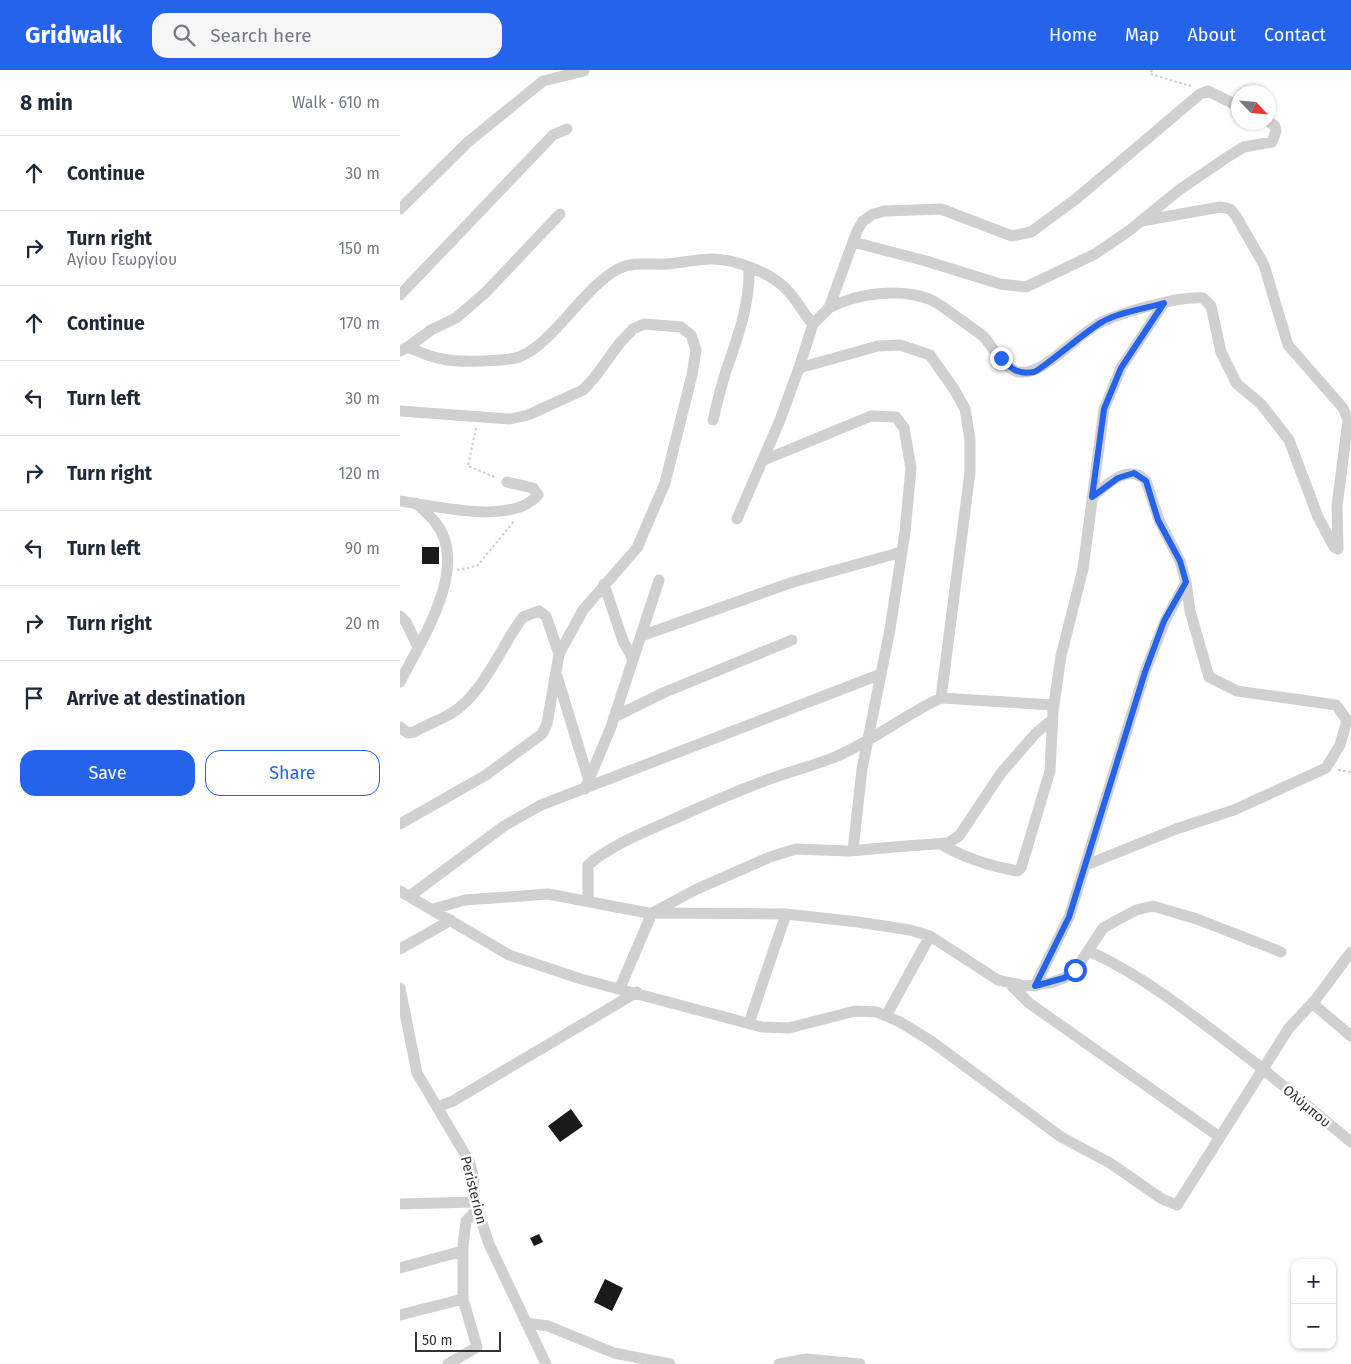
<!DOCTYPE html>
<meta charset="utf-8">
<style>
body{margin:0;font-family:"Fira Sans",sans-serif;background:#f6f6f7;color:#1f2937}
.controls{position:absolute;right:15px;bottom:15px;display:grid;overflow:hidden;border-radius:10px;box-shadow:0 1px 4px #0004}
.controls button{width:45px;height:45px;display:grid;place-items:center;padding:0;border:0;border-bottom:1px solid #e0e1e3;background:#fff;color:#1f2937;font:25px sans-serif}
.compass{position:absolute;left:831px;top:15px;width:45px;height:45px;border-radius:50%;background:#fff;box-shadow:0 1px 4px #0004;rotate:116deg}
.scale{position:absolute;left:15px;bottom:12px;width:86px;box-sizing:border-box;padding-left:5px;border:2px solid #333;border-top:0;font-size:14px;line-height:18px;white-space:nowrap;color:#333;-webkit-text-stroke:4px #fff;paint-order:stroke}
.stop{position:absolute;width:15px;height:15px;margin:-11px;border:4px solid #2563eb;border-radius:50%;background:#fff}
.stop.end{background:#2563eb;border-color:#fff;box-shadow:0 1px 5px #0008}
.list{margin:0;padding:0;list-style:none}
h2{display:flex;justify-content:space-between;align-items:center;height:65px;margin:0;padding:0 20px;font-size:21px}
h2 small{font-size:16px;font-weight:400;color:#747a83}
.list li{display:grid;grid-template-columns:32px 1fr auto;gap:15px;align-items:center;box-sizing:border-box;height:75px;padding:0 20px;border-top:1px solid #e0e1e3}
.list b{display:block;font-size:19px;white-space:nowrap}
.list p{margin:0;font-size:16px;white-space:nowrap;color:#747a83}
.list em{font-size:16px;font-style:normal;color:#747a83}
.actions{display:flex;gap:10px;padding:15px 20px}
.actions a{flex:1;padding:11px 0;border:1px solid #2563eb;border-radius:15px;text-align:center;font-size:18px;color:#2563eb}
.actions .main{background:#2563eb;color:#fff}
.icon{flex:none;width:28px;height:28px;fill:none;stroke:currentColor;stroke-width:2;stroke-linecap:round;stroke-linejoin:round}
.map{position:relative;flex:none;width:951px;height:1294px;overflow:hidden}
header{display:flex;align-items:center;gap:30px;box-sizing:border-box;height:70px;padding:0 25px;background:#2563eb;color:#fff}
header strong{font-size:24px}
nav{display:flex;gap:28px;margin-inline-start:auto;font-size:18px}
.search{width:350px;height:45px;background:#f6f6f7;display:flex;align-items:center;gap:12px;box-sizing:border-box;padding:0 18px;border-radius:15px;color:#747a83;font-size:19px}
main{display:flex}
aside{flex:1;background:#fff}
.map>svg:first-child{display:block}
.building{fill:#1a1a1a}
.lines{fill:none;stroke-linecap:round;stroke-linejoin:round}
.path{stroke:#cdcdcd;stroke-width:2;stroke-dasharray:2.5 2.5;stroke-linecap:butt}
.minor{stroke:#d0d0d0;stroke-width:11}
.route{stroke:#2563eb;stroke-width:6}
.labels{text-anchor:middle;stroke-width:5;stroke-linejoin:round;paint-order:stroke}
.street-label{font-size:14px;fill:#333;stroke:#fff}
</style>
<header>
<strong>Gridwalk</strong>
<div class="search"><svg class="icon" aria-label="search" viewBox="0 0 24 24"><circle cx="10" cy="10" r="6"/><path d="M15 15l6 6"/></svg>Search here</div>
<nav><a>Home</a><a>Map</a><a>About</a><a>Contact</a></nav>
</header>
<main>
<aside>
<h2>8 min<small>Walk · 610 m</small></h2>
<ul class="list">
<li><svg class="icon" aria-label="ahead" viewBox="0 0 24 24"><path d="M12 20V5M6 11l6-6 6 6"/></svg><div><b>Continue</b></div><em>30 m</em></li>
<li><svg class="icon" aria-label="right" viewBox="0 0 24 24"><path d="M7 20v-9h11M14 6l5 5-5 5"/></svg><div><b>Turn right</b><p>Αγίου Γεωργίου</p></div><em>150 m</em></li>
<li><svg class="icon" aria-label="ahead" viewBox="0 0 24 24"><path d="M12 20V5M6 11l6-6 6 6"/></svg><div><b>Continue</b></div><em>170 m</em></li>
<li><svg class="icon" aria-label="left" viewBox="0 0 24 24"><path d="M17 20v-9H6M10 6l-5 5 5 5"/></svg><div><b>Turn left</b></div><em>30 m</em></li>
<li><svg class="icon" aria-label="right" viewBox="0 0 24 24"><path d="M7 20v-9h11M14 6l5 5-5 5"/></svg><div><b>Turn right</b></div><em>120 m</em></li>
<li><svg class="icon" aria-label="left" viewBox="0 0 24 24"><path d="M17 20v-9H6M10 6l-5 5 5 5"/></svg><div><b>Turn left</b></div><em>90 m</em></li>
<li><svg class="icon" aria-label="right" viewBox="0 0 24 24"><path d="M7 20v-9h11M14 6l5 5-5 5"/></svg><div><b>Turn right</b></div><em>20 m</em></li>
<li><svg class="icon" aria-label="arrive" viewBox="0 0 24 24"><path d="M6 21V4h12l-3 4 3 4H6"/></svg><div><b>Arrive at destination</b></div></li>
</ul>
<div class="actions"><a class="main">Save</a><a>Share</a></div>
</aside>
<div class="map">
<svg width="951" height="1294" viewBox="0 0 951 1294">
<rect width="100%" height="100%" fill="#fff"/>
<!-- building -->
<path class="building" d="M22,477H39V494H22Z
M171,1039L183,1056L160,1072L148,1056Z
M139,1164L143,1172L134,1176L130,1168Z
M205,1209L223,1218L212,1241L194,1232Z"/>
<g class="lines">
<!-- path -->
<path class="path" d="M752,0L750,4L791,16
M76,358L68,396L97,408
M57,500L77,496L115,450
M938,700L951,702"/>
<!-- minor -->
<path class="minor" d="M0,139L68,72L143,11L184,1
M453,172L526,191L600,214L626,217L695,184L730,160L779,120L829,86L844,77L872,72L876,61L875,56L868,51
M0,225L153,65L167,59
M429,238C457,223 499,218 529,229C541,234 553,245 564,252C570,257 579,262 585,268C594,279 604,299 619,302C644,307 679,261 704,251C727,241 779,226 803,228L811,236L821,282L837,314L861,334L889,370L918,447L934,477L938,479L937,436L948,350L943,338L888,275L864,195L836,146L830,139L820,137L742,151
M8,277L31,260L56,248L85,223L160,144
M0,281L8,277C36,290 50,292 81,291C93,290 107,291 119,287C153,274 183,218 218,199C233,191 250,195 267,194C282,193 296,189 312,189C334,189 365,201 382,215C395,226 402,242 413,254
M399,298L413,254L429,238L457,161L463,151L473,144L485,141L541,139L612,166L631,162L676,129L800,24L808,21L838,36
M0,341L110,349L128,345L183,320L195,307L219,274L233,259L244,254L281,257L291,265L296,280L292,305L265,413L237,478L183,540L159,584L147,654L142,664L86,705L0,754
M313,350C317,333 321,317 326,301C338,266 350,235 349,198
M364,390L471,346L496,347L504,358L511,398L505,462L490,559L462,699L453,780
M692,427C706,415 729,392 746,411L759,450L780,491L786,512
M0,431C37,436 111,456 138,425L133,418L107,412
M337,449L380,350L399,298L478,276L500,275L530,285L554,319L565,339L570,370V402L541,628L654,635
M204,514L223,571L233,589
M0,546L6,552L18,577
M241,566L393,512L502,482
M156,603L189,711
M0,612C21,571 71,496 35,452C30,445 22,439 16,433
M214,647L263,623L392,570
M0,657L8,663L14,662C26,655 40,650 52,643C84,623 101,576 123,547L139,541L146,546L159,584
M185,719L211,657L259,510
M541,774C564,788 590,796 617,801L621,798L650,701L653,641L661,586L683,499L704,339L721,298L764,233
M0,821L109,885L181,909L362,957L389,958L455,941L477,942L500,952L531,971L661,1067L710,1093L762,1129L777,1135L863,999C811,960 747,906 688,881L675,900L664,908L650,913L625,916L598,910L530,866L510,860L458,852L386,844L248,843L148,824L65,830L33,839
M10,826L104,756L141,735L481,604
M188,831V795C209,777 239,764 265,753C296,739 327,725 359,713C384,703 410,697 435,687C473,671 504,645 541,628
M0,879L51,850
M688,881L703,858L736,840L753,836L797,849L881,882
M951,882L916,929L889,958L863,999L951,1072
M610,914L629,933L818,1066
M635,916L669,847L745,602L765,551L786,512L790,541L809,607L837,621L936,635L947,650L940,675L926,698L834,740L776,759L686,795
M0,918L17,1003L69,1091L73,1105L75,1132L89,1174L146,1294
M220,918L252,843L297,819L370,787L396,779L449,781L494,777L548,773L559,766L601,703L636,663L652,650
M912,933L951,966
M486,946L530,866
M349,953L386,844
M37,1037L53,1031L237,922
M0,1134L75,1132
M0,1198L63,1181
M0,1245L63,1229
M126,1253L148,1256L214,1283L270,1294
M48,1294L77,1277L63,1229V1176L66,1151L78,1139
M379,1294L406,1289L460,1294"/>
</g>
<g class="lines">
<!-- route -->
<path class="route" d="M601,288C611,299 618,305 634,302C643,299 687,260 702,252C719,242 744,239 764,233L721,298L704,339L692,427L718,408L734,403L746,411L758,450L780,491L786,512L764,551L745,602L669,847L635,916L664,908L675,900"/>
</g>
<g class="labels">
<!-- street labels -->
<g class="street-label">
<text transform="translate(907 1036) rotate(40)" y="5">Ολύμπου</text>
<text transform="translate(74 1120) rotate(76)" y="5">Peristerion</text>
</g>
</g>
</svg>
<div class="controls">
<button>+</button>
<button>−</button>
</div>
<svg class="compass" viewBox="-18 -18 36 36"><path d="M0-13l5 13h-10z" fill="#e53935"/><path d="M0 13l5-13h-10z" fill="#747a83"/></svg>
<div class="scale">50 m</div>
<div class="stop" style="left:675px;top:900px"></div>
<div class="stop end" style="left:601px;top:288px"></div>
</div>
</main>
